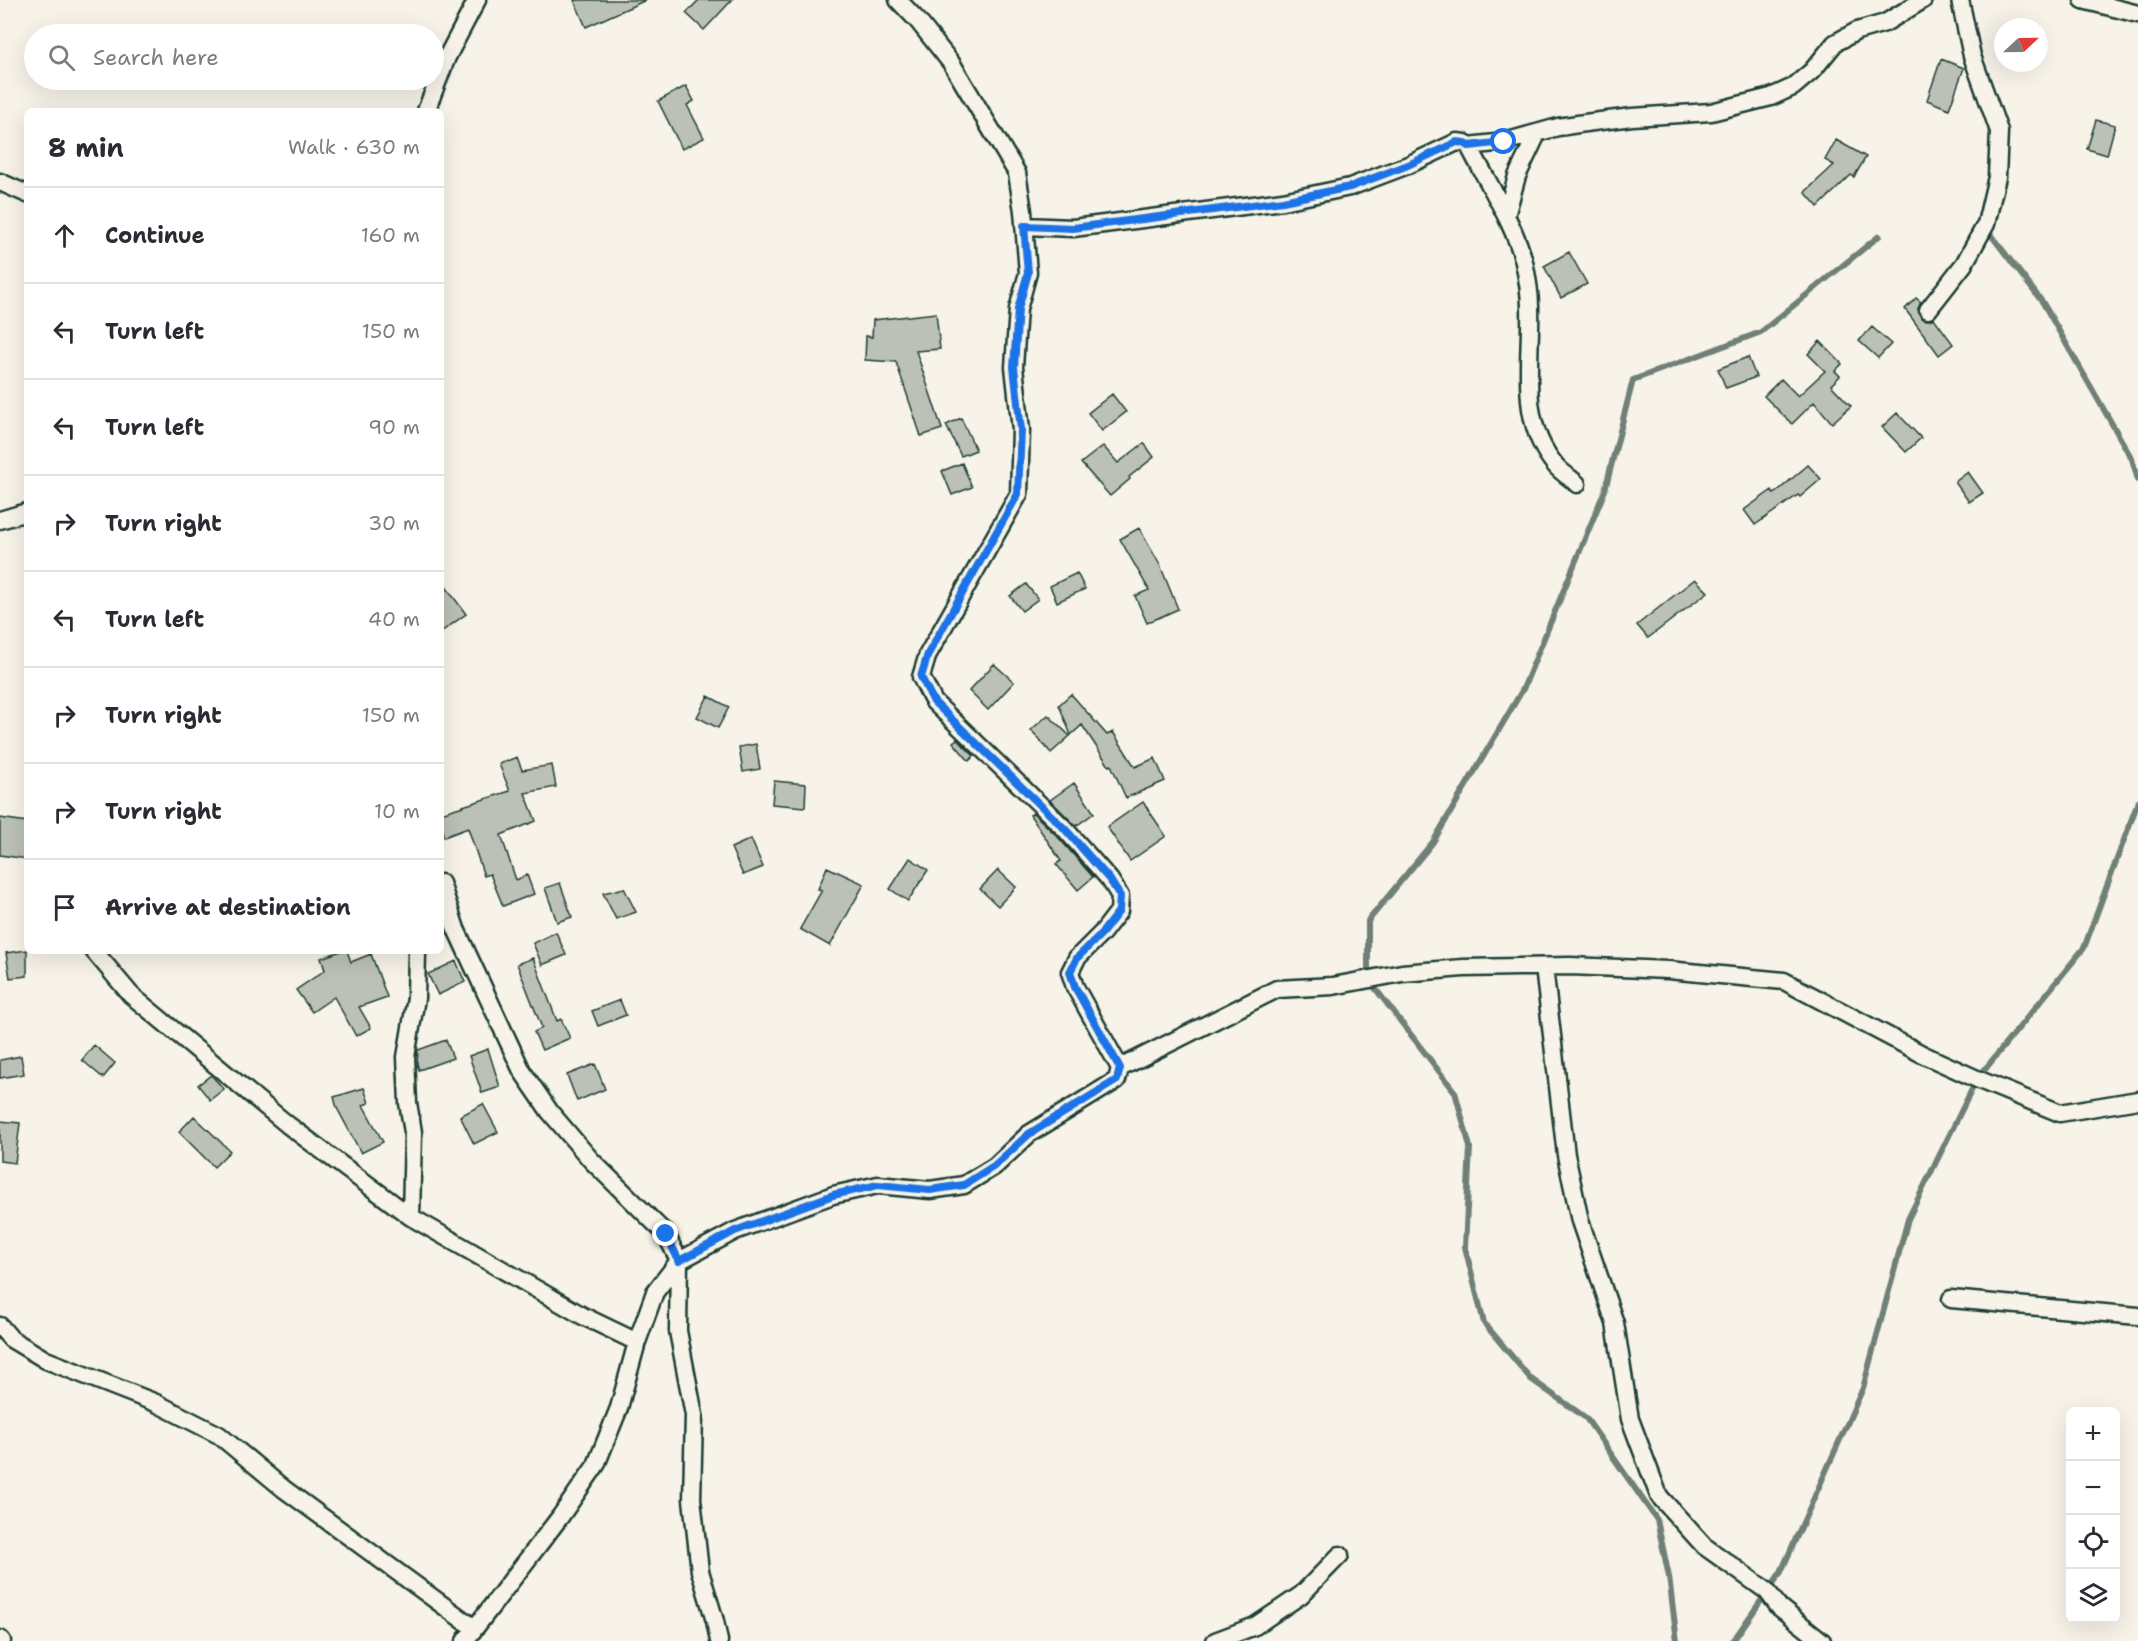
<!DOCTYPE html>
<meta charset="utf-8">
<style>
body{margin:0;font-family:"Shantell Sans",sans-serif;background:#f2f2f3;color:#2b2b33}
.controls{position:absolute;right:18px;bottom:18px;display:grid;overflow:hidden;border-radius:9px;box-shadow:0 6px 24px #0002}
.controls button{width:54px;height:54px;display:grid;place-items:center;padding:0;border:0;border-bottom:2px solid #e1e1e2;background:#fff;color:#2b2b33;font:30px sans-serif}
.compass{position:absolute;left:1994px;top:18px;width:54px;height:54px;border-radius:50%;background:#fff;box-shadow:0 6px 24px #0002;rotate:68deg}
.stop{position:absolute;width:18px;height:18px;margin:-14px;border:4px solid #1a73e8;border-radius:50%;background:#fff}
.stop.end{background:#1a73e8;border-color:#fff;box-shadow:0 2px 6px #0008}
.list{margin:0;padding:0;list-style:none}
h2{display:flex;justify-content:space-between;align-items:center;height:78px;margin:0;padding:0 24px;font-size:26px}
h2 small{font-size:20px;font-weight:400;color:#7c7c81}
.list li{display:grid;grid-template-columns:39px 1fr auto;gap:18px;align-items:center;box-sizing:border-box;height:96px;padding:0 24px;border-top:2px solid #e1e1e2}
.list b{display:block;font-size:22px;white-space:nowrap}
.list em{font-size:20px;font-style:normal;color:#7c7c81}
.icon{flex:none;width:33px;height:33px;fill:none;stroke:currentColor;stroke-width:2;stroke-linecap:round;stroke-linejoin:round}
.map{position:relative;flex:none;width:2138px;height:1641px;overflow:hidden}
.search{position:absolute;background:#fff;box-shadow:0 6px 24px #0002;left:24px;top:24px;width:420px;height:66px;display:flex;align-items:center;gap:15px;box-sizing:border-box;padding:0 21px;border-radius:33px;color:#7c7c81;font-size:22px}
.panel{position:absolute;background:#fff;box-shadow:0 6px 24px #0002;left:24px;top:108px;width:420px;height:846px;border-radius:9px}
.map>svg:first-child{display:block}
.lines{fill:none;stroke-linecap:round;stroke-linejoin:round}
.stream{stroke:#6f8077;stroke-width:6}
.building{fill:#bbc1b6;stroke:#1f3d34;stroke-width:1.5}
.minor-casing{stroke:#1f3d34;stroke-width:21}
.minor{stroke:#f7f3e8;stroke-width:16}
.route{stroke:#1a73e8;stroke-width:8}
</style>
<div class="map">
<svg width="2138" height="1641" viewBox="0 0 2138 1641">
<rect width="100%" height="100%" fill="#f7f3e8"/>
<filter id="ink" filterUnits="userSpaceOnUse"><feTurbulence type="fractalNoise" baseFrequency=".0167" numOctaves="2"/><feDisplacementMap in="SourceGraphic" scale="12" xChannelSelector="R" yChannelSelector="G"/><feConvolveMatrix kernelMatrix="1 2 1 2 8 2 1 2 1" color-interpolation-filters="sRGB"/></filter>
<g filter="url(#ink)">
<g class="lines">
<!-- stream -->
<path class="stream" d="M1985,227L2043,303L2132,459L2138,480
M1677,1641L1669,1577L1657,1520L1586,1418L1531,1379L1484,1323L1465,1247L1470,1147L1455,1092L1368,979V921L1433,842L1523,689L1605,490L1633,380L1761,332L1879,236
M1733,1641L1781,1572L1863,1388L1908,1219L1977,1079L2084,948L2138,802"/>
</g>
<!-- building -->
<path class="building" d="M574,0H646L586,27Z
M699,0H732L704,30L686,13Z
M1941,59L1964,68L1949,109L1927,100Z
M686,86L694,101L687,105L704,138L682,149L658,101Z
M2096,120L2115,125L2107,155L2087,149Z
M1836,140L1866,157L1854,177L1851,175L1818,207L1805,192L1834,165L1825,160Z
M1569,252L1587,284L1561,298L1544,266Z
M1916,298L1921,302L1918,309L1921,318L1927,320L1934,318L1953,344L1939,355L1905,309Z
M936,313L940,349L916,351L942,429L921,436L896,362L865,360L866,336L872,337L873,320Z
M1872,327L1891,344L1878,358L1859,341Z
M1820,341L1842,364L1835,371L1840,376L1831,385L1851,406L1832,423L1814,402L1792,424L1764,396L1781,379L1798,396L1825,371L1808,354Z
M1748,357L1756,377L1726,388L1718,369Z
M1112,394L1126,412L1102,431L1088,413Z
M1897,413L1921,438L1906,452L1882,427Z
M961,418L976,450L961,456L946,425Z
M1144,443L1154,457L1129,477L1130,479L1110,496L1081,463L1103,446L1118,463Z
M962,463L972,487L952,495L942,471Z
M1808,465L1821,479L1800,497L1798,495L1755,525L1744,510L1772,490L1774,494Z
M1968,472L1983,493L1969,502L1955,482Z
M1139,528L1160,565L1178,609L1147,623L1135,596L1149,590L1120,539Z
M1077,573L1085,589L1057,602L1050,586Z
M1695,579L1708,592L1648,638L1637,625Z
M441,580L466,614L441,632Z
M1026,584L1038,599L1022,611L1010,596Z
M994,664L1014,682L988,710L969,691Z
M1071,694L1107,735L1113,732L1135,767L1155,758L1165,781L1126,798L1111,765L1109,766L1082,725L1071,735L1059,705Z
M708,696L729,707L718,728L697,717Z
M1048,715L1070,736L1051,753L1031,730Z
M957,739L974,756L969,761L953,742Z
M756,744L760,769L743,772L739,747Z
M517,757L522,770L552,765L556,787L525,793L536,821L501,835L516,880L527,875L534,894L503,906L490,874L484,876L468,828L444,837L441,828V813L510,791L499,764Z
M774,781L806,784L805,807L772,804Z
M1074,783L1094,813L1076,826L1050,800Z
M1143,802L1166,836L1130,861L1107,827Z
M1033,813L1057,836L1093,877L1078,890L1056,864L1061,861L1030,815Z
M0,818L27,822V859L0,855Z
M751,839L763,867L743,875L731,848Z
M910,858L928,870L908,901L890,889Z
M827,867L864,884L830,946L800,929L822,890L818,889Z
M998,870L1016,887L998,906L980,889Z
M560,883L572,917L557,922L545,888Z
M624,888L636,912L616,919L603,893Z
M556,932L566,955L542,965L533,943Z
M27,950V976L10,978L6,953Z
M341,951H347L351,962L371,954L387,997L359,1007L371,1028L356,1036L334,997L312,1012L296,990L325,970L321,958Z
M533,958L557,1021L561,1019L570,1038L542,1050L534,1032L542,1028L517,964Z
M456,961L465,982L438,995L428,974Z
M620,1000L626,1015L598,1026L592,1011Z
M446,1040L453,1058L419,1070L417,1064L418,1050Z
M94,1045L115,1063L103,1078L82,1060Z
M488,1049L500,1087L482,1093L469,1056Z
M21,1056L24,1074L0,1078V1060Z
M595,1064L605,1089L577,1101L567,1075Z
M211,1075L224,1089L210,1100L198,1085Z
M364,1088L369,1103L363,1105L383,1142L361,1153L337,1108L334,1097Z
M483,1104L498,1132L474,1144L460,1116Z
M194,1116L230,1151L214,1167L179,1132Z
M0,1121L20,1123L15,1163L0,1161Z"/>
<g class="lines">
<defs>
<path id="minor" d="M2083,0L2138,14
M426,111L447,57L477,0
M1469,146C1486,180 1515,225 1524,262C1527,276 1530,293 1530,307C1532,362 1517,420 1556,466C1562,473 1571,478 1577,484
M0,182L27,194
M1506,216L1517,176L1537,134
M1024,226L1073,228L1283,201L1350,187L1408,165L1457,142L1465,143L1469,146L1504,142L1558,127L1585,123L1632,117L1711,112L1771,97L1793,87L1812,71L1835,43L1857,31L1885,23L1923,0
M1928,310L1964,264L1986,224L1997,177L1999,131L1972,56L1960,0
M0,520L27,512
M441,883L456,929L522,1071L550,1112L591,1160L666,1234L679,1261L678,1331L694,1415L692,1499L700,1571L715,1621L719,1641
M94,951L131,995L288,1125L411,1217L583,1316L637,1342
M1544,967L1566,1155L1580,1221L1615,1323L1630,1419L1659,1496L1704,1546L1767,1591L1779,1607L1822,1641
M1120,1068L1277,989L1333,986L1402,973L1463,968L1570,966L1668,970L1784,981L1924,1055L1977,1079L2060,1113L2138,1100
M411,1217L413,1132L408,1103L406,1057L416,998L417,951
M1951,1299L2138,1316
M0,1326L11,1339L46,1360L156,1403L219,1435L284,1489L474,1628
M0,1639L2,1641
M465,1641L560,1517L596,1465L619,1408L637,1342L655,1292L679,1261L735,1231L833,1195L878,1185L930,1190L964,1185L995,1166L1029,1134L1117,1080L1120,1068L1075,987L1070,972L1077,958L1102,933L1119,911L1120,896L1110,880L1065,829L934,702L921,677L928,654L1019,494L1021,430L1014,367L1018,309L1028,273L1023,211L1017,173L952,64L918,21L898,0
M1215,1641L1255,1626L1301,1595L1340,1555"/>
</defs>
<!-- minor casing -->
<use href="#minor" class="minor-casing"/>
<!-- minor -->
<use href="#minor" class="minor"/>
</g>
</g>
<g class="lines" filter="url(#ink)">
<!-- route -->
<path class="route" d="M666,1234L679,1261L735,1231L833,1195L878,1185L930,1190L964,1185L994,1166L1029,1134L1117,1080L1120,1068L1075,987L1070,972L1077,958L1102,933L1119,911L1120,896L1110,880L1065,829L934,702L921,677L928,654L1018,494L1021,430L1014,367L1018,309L1028,273L1024,226L1073,228L1283,201L1350,187L1408,165L1457,142L1464,143L1469,146L1504,142"/>
</g>
</svg>
<div class="controls">
<button>+</button>
<button>−</button>
<button><svg class="icon" aria-label="locate" viewBox="0 0 24 24"><circle cx="12" cy="12" r="6"/><path d="M12 2v4M12 18v4M2 12h4M18 12h4"/></svg></button>
<button><svg class="icon" aria-label="layers" viewBox="0 0 24 24"><path d="M12 4l9 5-9 5-9-5zM3 14l9 5 9-5"/></svg></button>
</div>
<svg class="compass" viewBox="-18 -18 36 36"><path d="M0-13l5 13h-10z" fill="#e53935"/><path d="M0 13l5-13h-10z" fill="#7c7c81"/></svg>
<div class="stop" style="left:1504px;top:142px"></div>
<div class="stop end" style="left:666px;top:1234px"></div>
<div class="search"><svg class="icon" aria-label="search" viewBox="0 0 24 24"><circle cx="10" cy="10" r="6"/><path d="M15 15l6 6"/></svg>Search here</div>
<section class="panel">
<h2>8 min<small>Walk · 630 m</small></h2>
<ul class="list">
<li><svg class="icon" aria-label="ahead" viewBox="0 0 24 24"><path d="M12 20V5M6 11l6-6 6 6"/></svg><div><b>Continue</b></div><em>160 m</em></li>
<li><svg class="icon" aria-label="left" viewBox="0 0 24 24"><path d="M17 20v-9H6M10 6l-5 5 5 5"/></svg><div><b>Turn left</b></div><em>150 m</em></li>
<li><svg class="icon" aria-label="left" viewBox="0 0 24 24"><path d="M17 20v-9H6M10 6l-5 5 5 5"/></svg><div><b>Turn left</b></div><em>90 m</em></li>
<li><svg class="icon" aria-label="right" viewBox="0 0 24 24"><path d="M7 20v-9h11M14 6l5 5-5 5"/></svg><div><b>Turn right</b></div><em>30 m</em></li>
<li><svg class="icon" aria-label="left" viewBox="0 0 24 24"><path d="M17 20v-9H6M10 6l-5 5 5 5"/></svg><div><b>Turn left</b></div><em>40 m</em></li>
<li><svg class="icon" aria-label="right" viewBox="0 0 24 24"><path d="M7 20v-9h11M14 6l5 5-5 5"/></svg><div><b>Turn right</b></div><em>150 m</em></li>
<li><svg class="icon" aria-label="right" viewBox="0 0 24 24"><path d="M7 20v-9h11M14 6l5 5-5 5"/></svg><div><b>Turn right</b></div><em>10 m</em></li>
<li><svg class="icon" aria-label="arrive" viewBox="0 0 24 24"><path d="M6 21V4h12l-3 4 3 4H6"/></svg><div><b>Arrive at destination</b></div></li>
</ul>
</section>
</div>
